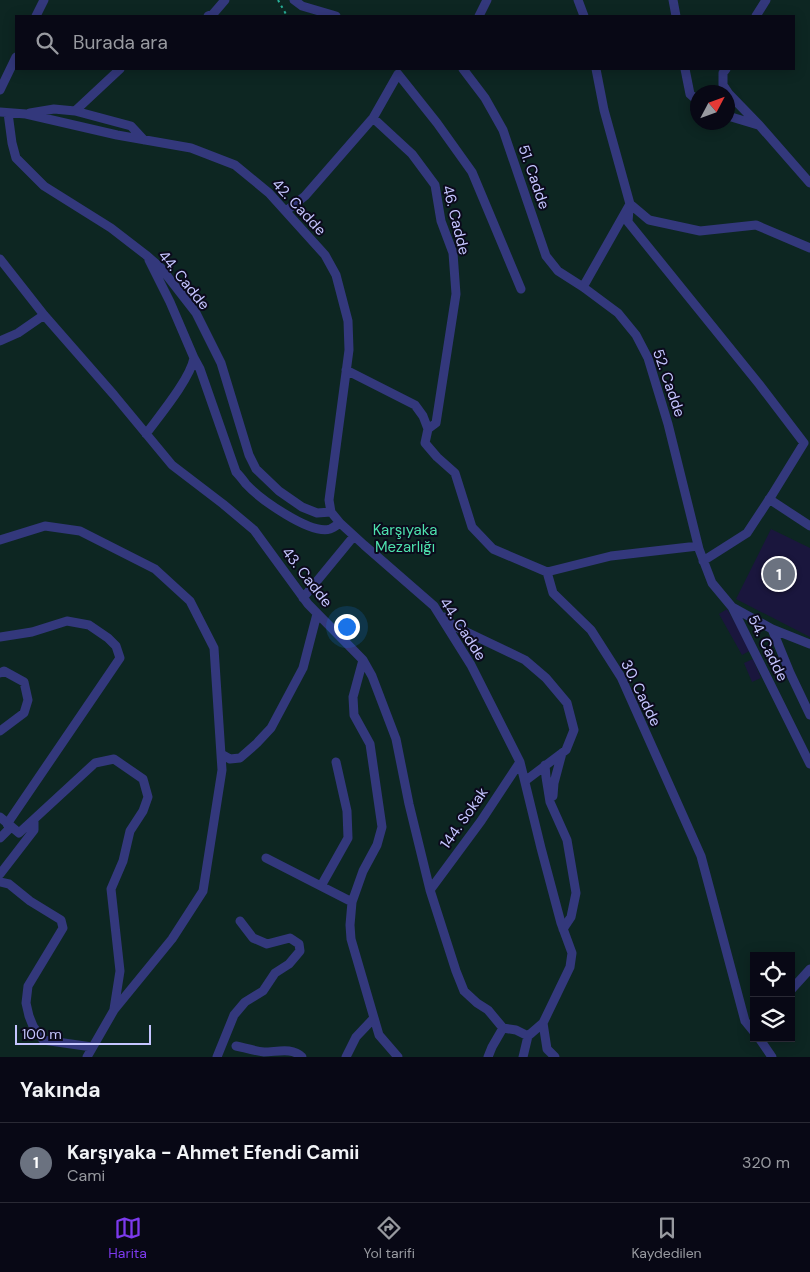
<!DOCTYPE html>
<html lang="tr">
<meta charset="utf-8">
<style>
body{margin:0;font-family:"DM Sans",sans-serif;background:#11111e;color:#f1f3f6}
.controls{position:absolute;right:15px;bottom:15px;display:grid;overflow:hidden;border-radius:0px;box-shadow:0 2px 12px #0003}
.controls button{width:45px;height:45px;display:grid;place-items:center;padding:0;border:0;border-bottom:1px solid #292934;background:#080815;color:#f1f3f6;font:25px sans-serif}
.compass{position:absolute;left:690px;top:85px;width:45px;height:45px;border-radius:50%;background:#080815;box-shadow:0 2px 12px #0003;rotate:49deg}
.scale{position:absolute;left:15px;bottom:12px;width:136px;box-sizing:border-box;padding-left:5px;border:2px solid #c5c5ff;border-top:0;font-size:14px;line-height:18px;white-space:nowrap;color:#c5c5ff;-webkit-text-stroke:4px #0b0a1c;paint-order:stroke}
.you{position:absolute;left:346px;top:626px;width:18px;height:18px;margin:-12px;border:4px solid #fff;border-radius:50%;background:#1a73e8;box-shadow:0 0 0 8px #1a73e833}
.badge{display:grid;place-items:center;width:32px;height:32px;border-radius:50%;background:#7c3aed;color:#fff;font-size:16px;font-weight:700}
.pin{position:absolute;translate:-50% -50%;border:2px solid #fff;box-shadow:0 1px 5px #0006}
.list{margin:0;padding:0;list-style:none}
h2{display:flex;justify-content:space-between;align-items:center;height:65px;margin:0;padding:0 20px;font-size:21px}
h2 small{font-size:16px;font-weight:400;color:#989aa0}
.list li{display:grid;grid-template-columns:32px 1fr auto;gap:15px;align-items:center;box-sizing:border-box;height:80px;padding:0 20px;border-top:1px solid #292934}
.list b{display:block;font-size:19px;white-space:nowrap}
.list p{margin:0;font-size:16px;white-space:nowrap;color:#989aa0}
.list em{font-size:16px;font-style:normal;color:#989aa0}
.icon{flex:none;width:28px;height:28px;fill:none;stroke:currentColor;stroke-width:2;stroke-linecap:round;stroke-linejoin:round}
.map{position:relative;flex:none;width:810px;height:1057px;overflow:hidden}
.search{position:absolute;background:#080815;box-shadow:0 2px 12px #0003;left:15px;right:15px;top:15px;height:55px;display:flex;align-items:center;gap:12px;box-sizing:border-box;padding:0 18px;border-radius:0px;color:#989aa0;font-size:19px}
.sheet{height:145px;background:#080815}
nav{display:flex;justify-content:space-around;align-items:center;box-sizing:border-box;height:70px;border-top:1px solid #292934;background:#080815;font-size:14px;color:#989aa0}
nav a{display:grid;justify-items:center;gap:2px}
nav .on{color:#7c3aed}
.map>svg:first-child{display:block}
.green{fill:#0d2622;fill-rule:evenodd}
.building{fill:#1a163d}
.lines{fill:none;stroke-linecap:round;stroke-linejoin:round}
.path{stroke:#28b099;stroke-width:2;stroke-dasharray:2.5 4;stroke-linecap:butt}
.minor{stroke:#33387c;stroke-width:9}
.labels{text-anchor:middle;stroke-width:4;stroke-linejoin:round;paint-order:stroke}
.street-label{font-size:15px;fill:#c5c5ff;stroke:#0b0a1c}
.park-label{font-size:15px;fill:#4ee2ad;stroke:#0b0a1c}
</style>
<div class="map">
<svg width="810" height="1057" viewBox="0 0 810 1057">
<rect width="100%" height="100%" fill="#0b0a1c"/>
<!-- green -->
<path class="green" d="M0,0H810V1057H0ZM16,16H794V69H16ZM698,92H728V122H698ZM754,956H791V1038H754Z"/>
<!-- building -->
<path class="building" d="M771,529L810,548V637L736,599Z
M727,609L751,650L742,655L719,614Z
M753,659L761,678L752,682L744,663Z"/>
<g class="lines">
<!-- path -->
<path class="path" d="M278,0L287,16"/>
<!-- minor -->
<path class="minor" d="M294,0L302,6L336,16
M578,0L584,16
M673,0L676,16
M36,16L44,0
M208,16L213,14L225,0
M479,16L487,0
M756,16L766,0
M463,69L485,98L503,130L546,256L558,271L583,287
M596,69L604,110L630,204L583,287L618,313L636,335L648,358L668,424L699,549L712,583L732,607L810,764
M685,69L690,94L698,101
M726,69L723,73V85L729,94L760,126L810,183
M0,90L16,57
M75,111L131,126L144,140
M0,112L26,114L117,135L191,148L235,165L269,193L325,255L336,275L348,321L349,350L329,500L331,512
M8,113L12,143L16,158L44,186L111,228L146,255L161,268L196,313L221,363L249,455L256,469L279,491L302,507L317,513L331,512
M30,113L54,109L75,111L120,69
M728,116L758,125
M373,118L398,74L437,123L472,172L521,289
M630,204L649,220L700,231L756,225L810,248
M629,209L628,222L759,384L804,443L772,495L747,533L703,561
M286,211L305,196L373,118L412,154L435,185L441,221L453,253L456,294L436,423L428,429L423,416L415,405L346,370
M0,259L44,315L114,395L172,465L223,504L254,530L308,604L363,660L372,676L396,739L409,804L430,890L456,971L464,991L477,1003L488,1010L503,1028L492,1047L488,1057
M0,341L18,333L44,315
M194,358L200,369L236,472C240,476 243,480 246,484C260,499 310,535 330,529C333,528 337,525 340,523
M428,429L425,443L437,457L455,473L472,527L493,549L547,572L553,593L591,630L621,677L701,856L745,1021L754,1032
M146,434C160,415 190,379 194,358L170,302L149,260
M769,499L810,526
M331,512L340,523L364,545L434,606L471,665L520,762L541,848L561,923L572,953L570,967L543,1023L528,1036L516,1030L503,1028
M0,540L45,526L80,531L155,569L190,601L214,648L222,770L203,891L172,939L114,1010L87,1057
M547,572L611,556L698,546
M303,598L354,536
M732,607L772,629L790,673L810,715
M444,617L454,626L525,660L546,678L567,703L574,730L566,750L525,781
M772,629L810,644
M0,637L32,632L67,621L89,625L108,638L116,646L120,658L7,824
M363,660L353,697L354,715L370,744L382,827L377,845L363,871L352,902L350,925L351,939L379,1035L398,1057
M0,673L4,671L24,682L28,700L24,713L0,731
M221,754L230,759L240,758L257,743L271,728L303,668L317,614
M545,765L546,777L550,802L567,840L576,893L571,917L563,929
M553,796L554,783L562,753
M0,817L19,833L95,763L114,759L143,779L148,797L143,811L130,831L123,861L111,889L120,971L114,1009
M0,838L11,827
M266,858L352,902
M0,874L34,830V820
M0,882L9,884L30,901L61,920L63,928L28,986L26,1003L29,1016L33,1026L43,1040L92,1047
M321,886L348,838L347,811L336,762
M430,890L481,821L520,762
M791,990L810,969
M543,1023L547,1049L555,1057
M759,1038L772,1057
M236,1046C245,1048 255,1051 264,1052C277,1052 292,1047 302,1057
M217,1057L234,1015L245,1002L263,991L275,973L289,964L300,951L299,944L290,938L267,944L253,938L240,921
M346,1057L356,1037L374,1018
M523,1057L528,1036"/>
</g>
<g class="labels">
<!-- street labels -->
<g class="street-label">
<text transform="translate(534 177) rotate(71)" y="5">51. Cadde</text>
<text transform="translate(299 207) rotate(47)" y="5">42. Cadde</text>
<text transform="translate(456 220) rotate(76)" y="5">46. Cadde</text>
<text transform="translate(184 280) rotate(51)" y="5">44. Cadde</text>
<text transform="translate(669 383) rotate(71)" y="5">52. Cadde</text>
<text transform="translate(307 577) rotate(52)" y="5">43. Cadde</text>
<text transform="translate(463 629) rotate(57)" y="5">44. Cadde</text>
<text transform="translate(768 648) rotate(64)" y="5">54. Cadde</text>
<text transform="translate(641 693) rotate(64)" y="5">30. Cadde</text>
<text transform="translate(464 818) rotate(-55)" y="5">144. Sokak</text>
</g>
<!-- park labels -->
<g class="park-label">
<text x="405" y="535">Karşıyaka<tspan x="405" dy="17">Mezarlığı</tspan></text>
</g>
</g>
</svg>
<div class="controls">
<button><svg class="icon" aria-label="locate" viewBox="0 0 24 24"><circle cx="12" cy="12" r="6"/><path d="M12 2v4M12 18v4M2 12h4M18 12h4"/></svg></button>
<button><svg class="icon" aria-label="layers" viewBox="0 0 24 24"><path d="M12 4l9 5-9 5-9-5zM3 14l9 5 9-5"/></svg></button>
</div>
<svg class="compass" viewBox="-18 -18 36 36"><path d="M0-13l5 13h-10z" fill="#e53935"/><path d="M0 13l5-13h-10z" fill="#989aa0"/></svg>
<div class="scale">100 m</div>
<div class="you"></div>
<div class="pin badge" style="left:779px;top:574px;background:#6b7280">1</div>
<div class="search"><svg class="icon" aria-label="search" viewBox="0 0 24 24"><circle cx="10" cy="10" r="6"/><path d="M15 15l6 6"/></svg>Burada ara</div>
</div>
<section class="sheet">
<h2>Yakında<small></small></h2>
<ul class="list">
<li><span class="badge" style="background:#6b7280">1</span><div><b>Karşıyaka - Ahmet Efendi Camii</b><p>Cami</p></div><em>320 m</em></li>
</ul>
</section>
<nav>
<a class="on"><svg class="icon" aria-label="map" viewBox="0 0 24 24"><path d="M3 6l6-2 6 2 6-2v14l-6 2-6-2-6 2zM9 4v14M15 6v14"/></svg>Harita</a>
<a><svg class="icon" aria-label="directions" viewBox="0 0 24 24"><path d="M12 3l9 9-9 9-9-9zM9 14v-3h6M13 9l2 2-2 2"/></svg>Yol tarifi</a>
<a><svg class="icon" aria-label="saved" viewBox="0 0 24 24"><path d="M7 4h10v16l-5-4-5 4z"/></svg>Kaydedilen</a>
</nav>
